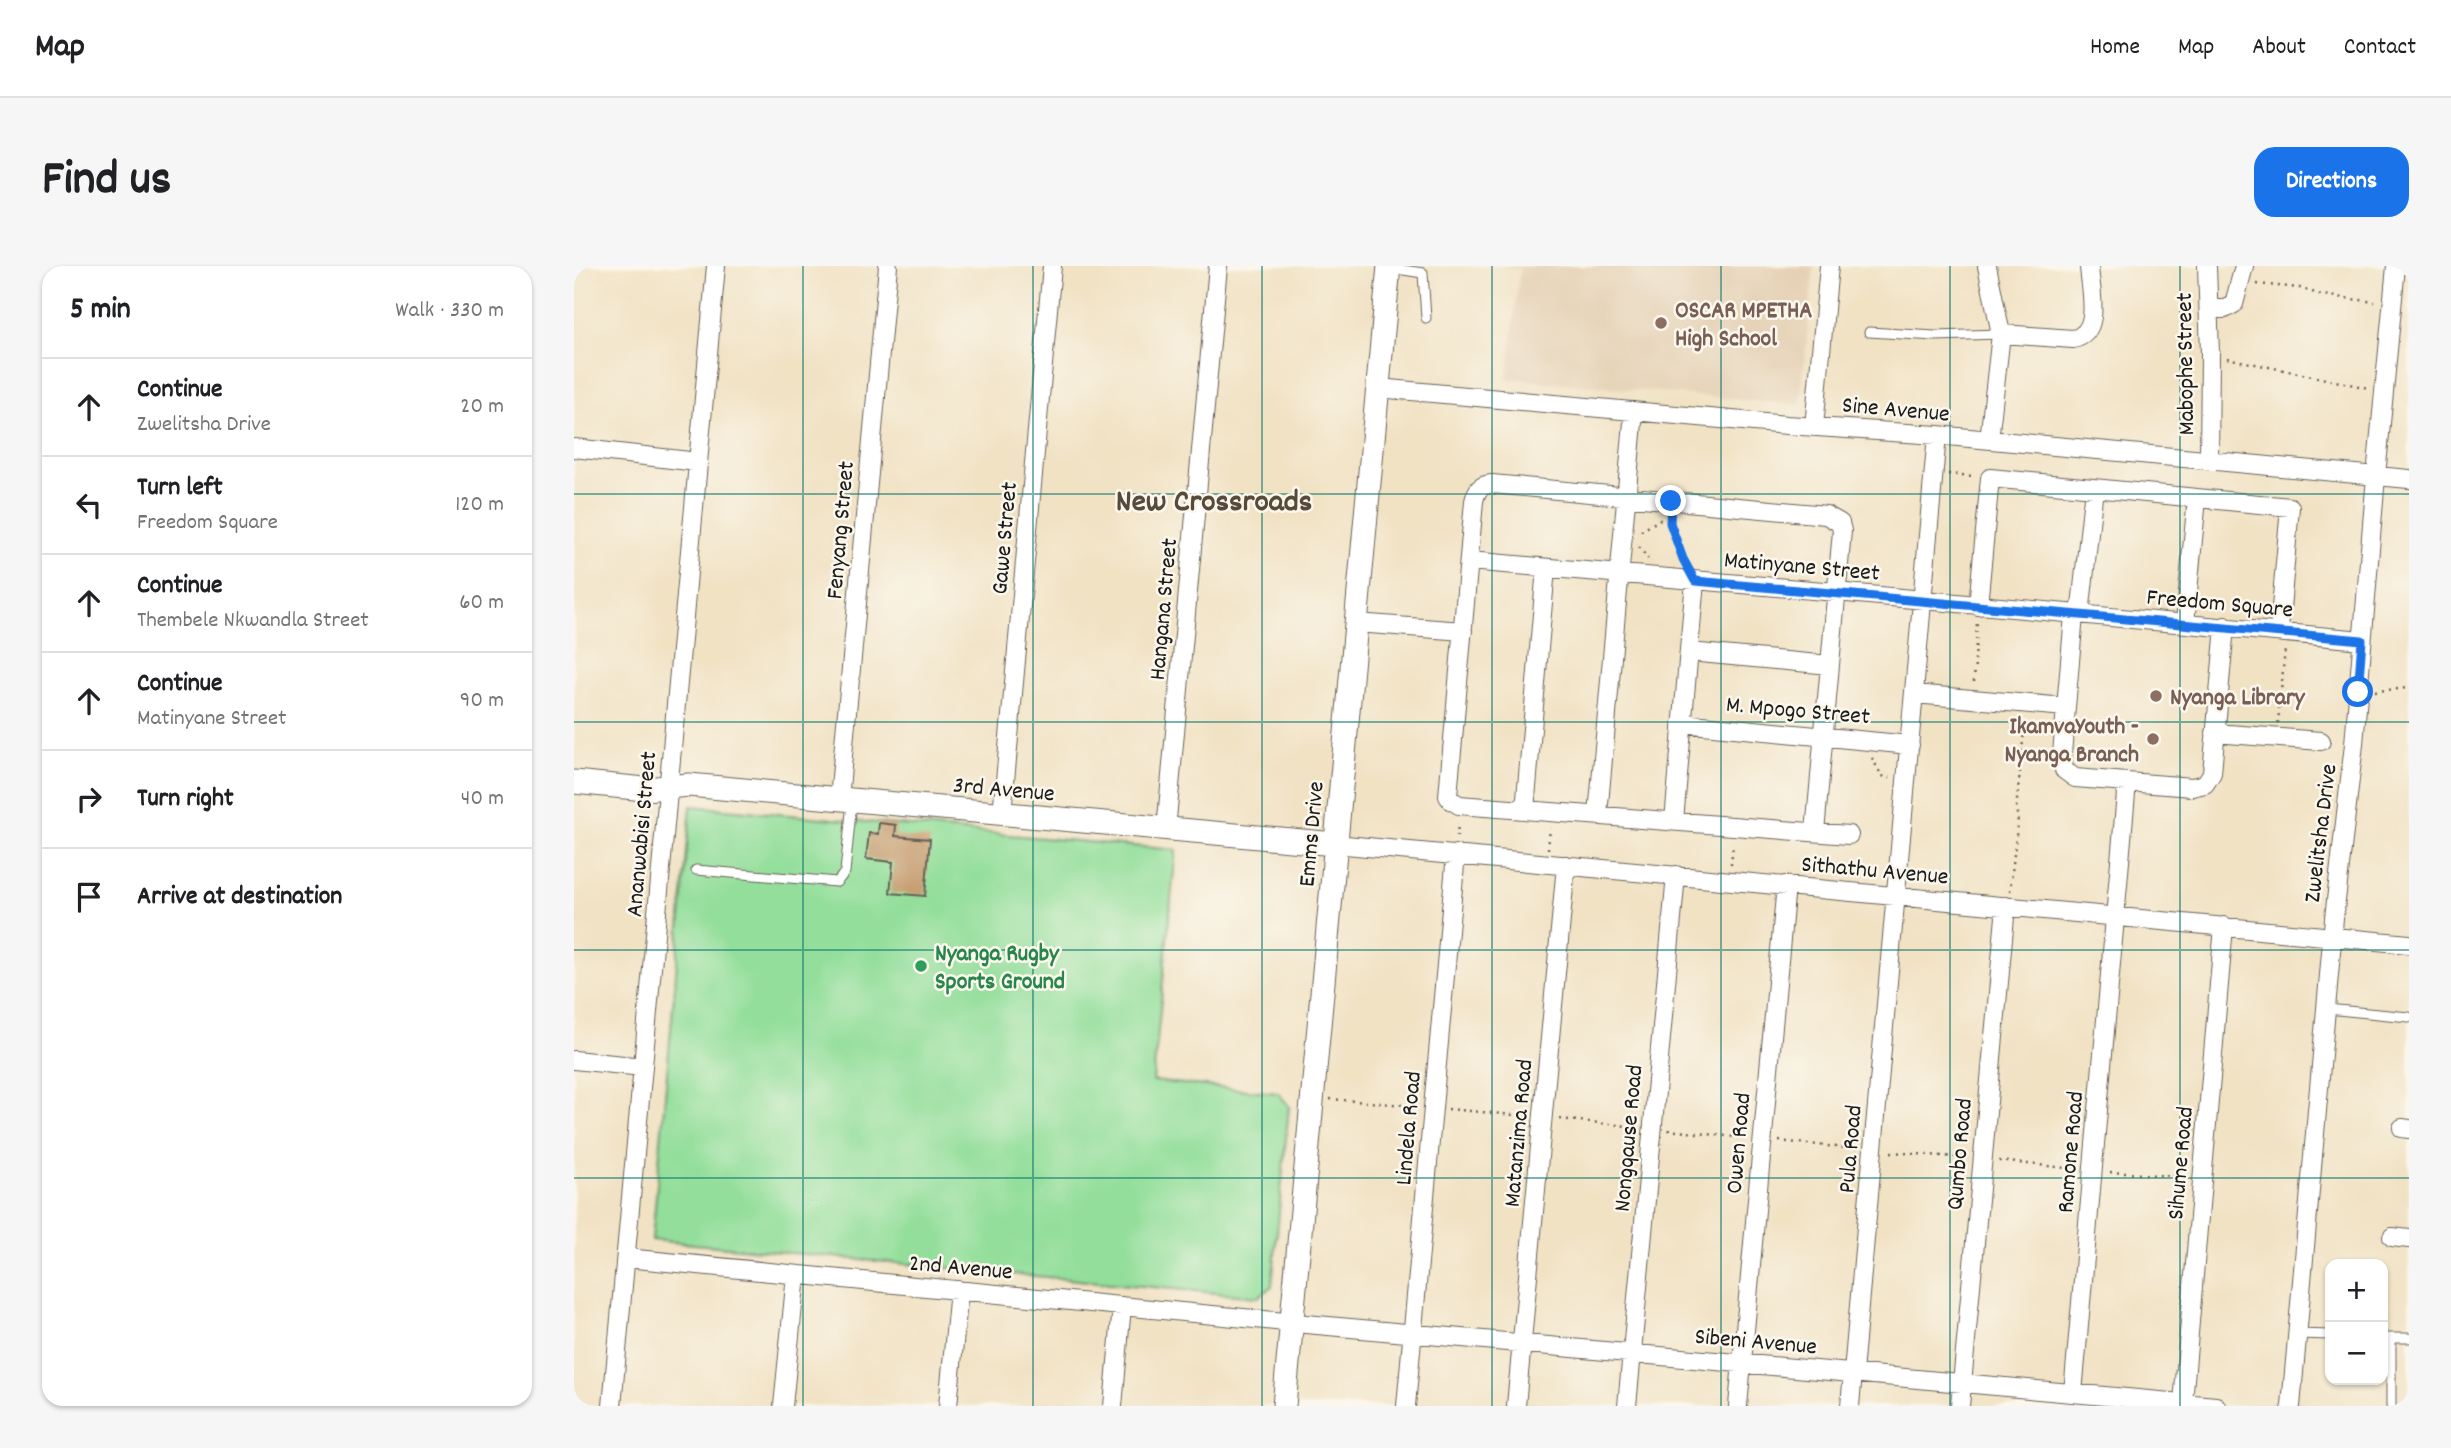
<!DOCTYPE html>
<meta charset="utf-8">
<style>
body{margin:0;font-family:Dekko,sans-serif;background:#f6f6f6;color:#202124}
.controls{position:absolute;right:21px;bottom:21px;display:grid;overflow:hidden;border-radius:14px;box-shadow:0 2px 5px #0004}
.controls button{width:63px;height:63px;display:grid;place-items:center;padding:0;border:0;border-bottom:2px solid #e0e0e0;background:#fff;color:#202124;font:35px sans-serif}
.stop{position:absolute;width:21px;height:21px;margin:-16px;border:5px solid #1a73e8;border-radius:50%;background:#fff}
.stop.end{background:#1a73e8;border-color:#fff;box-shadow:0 2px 7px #0008}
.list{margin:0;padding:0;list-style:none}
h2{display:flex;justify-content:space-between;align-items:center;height:91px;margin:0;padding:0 28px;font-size:30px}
h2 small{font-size:23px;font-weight:400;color:#757577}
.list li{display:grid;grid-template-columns:46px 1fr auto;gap:21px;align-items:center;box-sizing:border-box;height:98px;padding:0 28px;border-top:2px solid #e0e0e0}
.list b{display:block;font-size:26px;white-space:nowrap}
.list p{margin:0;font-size:23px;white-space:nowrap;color:#757577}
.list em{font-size:23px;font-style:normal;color:#757577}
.icon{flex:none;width:38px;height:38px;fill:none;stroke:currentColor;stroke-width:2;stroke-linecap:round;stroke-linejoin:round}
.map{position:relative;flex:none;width:1835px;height:1140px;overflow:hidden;border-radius:21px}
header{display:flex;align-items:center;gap:42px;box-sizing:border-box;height:98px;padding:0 35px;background:#fff;border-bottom:2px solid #e0e0e0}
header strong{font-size:33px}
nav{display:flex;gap:38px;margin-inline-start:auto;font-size:24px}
.intro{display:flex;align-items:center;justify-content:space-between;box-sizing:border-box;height:168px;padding:0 42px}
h1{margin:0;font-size:49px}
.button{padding:18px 32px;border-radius:21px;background:#1a73e8;color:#fff;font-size:24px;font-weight:700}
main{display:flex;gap:42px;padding:0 42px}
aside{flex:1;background:#fff;border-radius:21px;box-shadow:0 2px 5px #0004}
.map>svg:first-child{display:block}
.built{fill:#e4d0b4}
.green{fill:#92de9a;stroke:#577d5b;stroke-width:2}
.building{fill:#c7a074}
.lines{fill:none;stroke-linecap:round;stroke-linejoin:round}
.service-casing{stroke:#676157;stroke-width:11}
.minor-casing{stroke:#676157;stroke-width:20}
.tertiary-casing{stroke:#676157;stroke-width:25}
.path{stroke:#676157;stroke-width:2.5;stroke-dasharray:2 5;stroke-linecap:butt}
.service{stroke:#fff;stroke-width:9}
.minor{stroke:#fff;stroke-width:18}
.tertiary{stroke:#fff;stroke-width:23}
.route{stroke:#1a73e8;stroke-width:9}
.grid{fill:none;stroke:#0f766e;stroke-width:2;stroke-opacity:0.55}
.education-dot{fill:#8d6e63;stroke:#fbf7ec;stroke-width:2.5}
.leisure-dot{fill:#2e9e5b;stroke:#fbf7ec;stroke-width:2.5}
.labels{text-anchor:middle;stroke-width:5;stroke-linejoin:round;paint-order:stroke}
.education-label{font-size:24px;font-weight:bold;fill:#785e54;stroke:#fbf7ec;text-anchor:start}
.street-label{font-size:24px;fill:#1c1c1c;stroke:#fbf7ec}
.leisure-label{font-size:24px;font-weight:bold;fill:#27864d;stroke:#fbf7ec;text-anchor:start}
.district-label{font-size:32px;font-weight:bold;fill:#584a3b;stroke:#fbf7ec}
</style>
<header>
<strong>Map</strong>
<nav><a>Home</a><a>Map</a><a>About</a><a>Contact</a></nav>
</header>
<div class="intro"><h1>Find us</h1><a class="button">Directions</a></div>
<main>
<aside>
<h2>5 min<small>Walk · 330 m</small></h2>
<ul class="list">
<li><svg class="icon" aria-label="ahead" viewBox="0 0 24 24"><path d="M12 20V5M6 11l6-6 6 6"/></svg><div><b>Continue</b><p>Zwelitsha Drive</p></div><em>20 m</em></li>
<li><svg class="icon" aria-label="left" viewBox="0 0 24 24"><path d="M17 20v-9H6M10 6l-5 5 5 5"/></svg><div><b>Turn left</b><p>Freedom Square</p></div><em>120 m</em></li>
<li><svg class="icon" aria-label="ahead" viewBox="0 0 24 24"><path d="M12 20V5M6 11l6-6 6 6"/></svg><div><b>Continue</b><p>Thembele Nkwandla Street</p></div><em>60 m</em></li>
<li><svg class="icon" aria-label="ahead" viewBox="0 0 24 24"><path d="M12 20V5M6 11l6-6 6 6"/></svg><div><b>Continue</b><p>Matinyane Street</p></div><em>90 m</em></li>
<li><svg class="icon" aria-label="right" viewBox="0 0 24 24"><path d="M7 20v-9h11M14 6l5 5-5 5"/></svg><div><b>Turn right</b></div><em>40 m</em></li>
<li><svg class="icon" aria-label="arrive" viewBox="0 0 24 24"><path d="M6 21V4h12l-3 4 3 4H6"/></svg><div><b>Arrive at destination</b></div></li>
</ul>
</aside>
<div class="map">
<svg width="1835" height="1140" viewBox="0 0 1835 1140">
<rect width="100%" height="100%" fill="#fbf7ec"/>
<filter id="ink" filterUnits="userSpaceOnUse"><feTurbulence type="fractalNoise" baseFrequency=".0143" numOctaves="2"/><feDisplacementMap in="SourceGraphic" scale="14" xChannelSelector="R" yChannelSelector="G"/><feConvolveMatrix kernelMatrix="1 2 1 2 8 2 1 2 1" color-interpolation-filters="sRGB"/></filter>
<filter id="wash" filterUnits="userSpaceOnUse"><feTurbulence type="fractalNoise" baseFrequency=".00686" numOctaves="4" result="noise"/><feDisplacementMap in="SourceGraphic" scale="28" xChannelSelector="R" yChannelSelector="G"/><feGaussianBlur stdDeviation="1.57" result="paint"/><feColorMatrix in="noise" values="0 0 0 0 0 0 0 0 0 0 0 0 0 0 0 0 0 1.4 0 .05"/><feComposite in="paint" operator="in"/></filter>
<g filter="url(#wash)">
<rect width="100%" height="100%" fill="#f1e2c4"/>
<!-- built -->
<path class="built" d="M915,0H1240L1226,139L933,112L946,3Z"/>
<!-- green -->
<path class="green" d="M117,540L602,584L579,815L704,827L715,840L698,1020L684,1031L78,974Z"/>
<g id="blocks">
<!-- building -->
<path class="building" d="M305,557L322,559L321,570L356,573L351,630L316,627L319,596L292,593L295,567L304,568Z"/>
</g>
</g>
<g filter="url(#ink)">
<use href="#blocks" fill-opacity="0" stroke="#676157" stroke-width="2"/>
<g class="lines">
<defs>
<path id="service" d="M816,2L849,7L852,52
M1295,66L1361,70L1427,68
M122,604L263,616L271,606L278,536
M1753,743L1835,751
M1723,1068L1756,1069
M1809,1072H1817V1140
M1817,1072H1835"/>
<path id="minor" d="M1413,0L1427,68L1415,174
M1633,0L1636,88L1635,195
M1635,43H1651L1660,38L1670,0
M1427,68L1499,73C1529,67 1516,23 1515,0
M804,122L1213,159L1363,169L1835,213
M1240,161L1255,0
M0,182L124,196
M895,295L1262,326L1788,374
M1404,340L1416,212L1716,241L1705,365
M1500,349L1488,488L1490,504L1501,512L1618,521L1631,518L1638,507L1651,360
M1506,349L1520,222
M782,357L889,365
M1611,357L1623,232
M1115,386L1256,399
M1340,428L1492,441
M1108,457L1336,479
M1641,467L1747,475
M265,533L314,0
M951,544L972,302
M428,548L478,0
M1024,549L1060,145
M1100,555L1121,315
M592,564L644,0
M1241,566L1268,265L1266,257L1252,249L918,218C906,219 903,223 900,235L874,530L877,534L885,539L1275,569
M761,578L1835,678
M0,794L69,801
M1828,862L1835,863
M1818,971L1835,973
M52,992L732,1058L1642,1140
M1499,1127L1553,516
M1609,1137L1650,660
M38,1140L142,0
M209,1140L222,1009
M374,1140L385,1024
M539,1140L548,1040
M832,1140L882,588
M942,1140L992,599
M1053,1140L1102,609
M1164,1140L1212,619
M1276,1140L1363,169
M1386,1140L1432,640
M1717,1140L1760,652L1780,478L1802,210L1822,0"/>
<path id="tertiary" d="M0,516L71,523L115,519L761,578
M710,1140L815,0"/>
</defs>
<!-- service casing -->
<use href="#service" class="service-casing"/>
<!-- minor casing -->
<use href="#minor" class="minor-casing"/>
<!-- tertiary casing -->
<use href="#tertiary" class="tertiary-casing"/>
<!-- path -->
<path class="path" d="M1683,18L1726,22L1747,29L1801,36
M1653,92L1794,122
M1374,208L1399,210
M1096,250V257L1111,296
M1067,265L1088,252
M1065,281L1074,293
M1400,416L1403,356
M1801,425L1835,422
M1704,457L1711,383
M1298,492L1308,510L1316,512
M883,571L884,557
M974,583L976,562
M1157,598L1159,577
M1436,625L1444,552L1442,544L1451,455
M756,833L843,840
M874,843L951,850
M986,853L1063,861
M1094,864L1171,872
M1205,875L1282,883
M1317,886L1394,892
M1425,895L1502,903
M1536,906L1614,911"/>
<!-- service -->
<use href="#service" class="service"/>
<!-- minor -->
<use href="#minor" class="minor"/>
<!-- tertiary -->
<use href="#tertiary" class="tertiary"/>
</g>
</g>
<g class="lines" filter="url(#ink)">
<!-- route -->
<path class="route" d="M1097,235L1096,257L1109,293L1121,315L1788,374L1784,426"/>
</g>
<!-- grid -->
<path class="grid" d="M229,0V1140M459,0V1140M688,0V1140M918,0V1140M1147,0V1140M1376,0V1140M1606,0V1140M0,228H1835M0,456H1835M0,684H1835M0,912H1835"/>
<!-- markers -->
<g class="education-dot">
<circle cx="1087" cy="57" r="7"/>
<circle cx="1582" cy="430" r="7"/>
<circle cx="1579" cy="473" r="7"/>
</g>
<circle class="leisure-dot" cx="347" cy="700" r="7"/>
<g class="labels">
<!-- education labels -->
<g class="education-label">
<text x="1101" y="51">OSCAR MPETHA<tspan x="1101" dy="28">High School</tspan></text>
<text x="1596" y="438">Nyanga Library</text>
<text x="1565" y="467" text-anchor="end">IkamvaYouth -<tspan x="1565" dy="28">Nyanga Branch</tspan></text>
</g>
<!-- street labels -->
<g class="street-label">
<text transform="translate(1610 98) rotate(-91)" y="8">Mabophe Street</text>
<text transform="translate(1322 142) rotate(5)" y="8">Sine Avenue</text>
<text transform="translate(265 264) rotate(-85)" y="8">Fenyang Street</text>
<text transform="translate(429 272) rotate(-85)" y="8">Gawe Street</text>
<text transform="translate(1228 299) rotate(5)" y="8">Matinyane Street</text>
<text transform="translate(1646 336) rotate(5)" y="8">Freedom Square</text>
<text transform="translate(588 343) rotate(-85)" y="8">Hangana Street</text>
<text transform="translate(1224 443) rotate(5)" y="8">M. Mpogo Street</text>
<text transform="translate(430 522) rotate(5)" y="8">3rd Avenue</text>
<text transform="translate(1745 567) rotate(-83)" y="8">Zwelitsha Drive</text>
<text transform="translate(66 568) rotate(-85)" y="8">Ananwabisi Street</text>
<text transform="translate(736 568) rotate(-85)" y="8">Emms Drive</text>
<text transform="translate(1301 603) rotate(5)" y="8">Sithathu Avenue</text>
<text transform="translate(833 862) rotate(-85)" y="8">Lindela Road</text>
<text transform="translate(943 867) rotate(-85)" y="8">Matanzima Road</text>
<text transform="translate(1053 872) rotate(-85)" y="8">Nongqause Road</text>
<text transform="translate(1163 877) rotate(-85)" y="8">Owen Road</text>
<text transform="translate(1275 883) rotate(-85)" y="8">Pula Road</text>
<text transform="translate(1495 886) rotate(-85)" y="8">Ramone Road</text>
<text transform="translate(1384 888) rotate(-85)" y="8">Qumbo Road</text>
<text transform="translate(1605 897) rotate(-85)" y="8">Sihume Road</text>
<text transform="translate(387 1000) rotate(5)" y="8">2nd Avenue</text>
<text transform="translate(1182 1074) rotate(5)" y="8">Sibeni Avenue</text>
</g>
<!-- leisure labels -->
<g class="leisure-label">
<text x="361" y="694">Nyanga Rugby<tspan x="361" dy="28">Sports Ground</tspan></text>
</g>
<!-- district labels -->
<g class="district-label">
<text x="640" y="244">New Crossroads</text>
</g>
</g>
</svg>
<div class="controls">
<button>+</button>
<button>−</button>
</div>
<div class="stop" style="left:1784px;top:426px"></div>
<div class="stop end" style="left:1097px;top:235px"></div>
</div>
</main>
